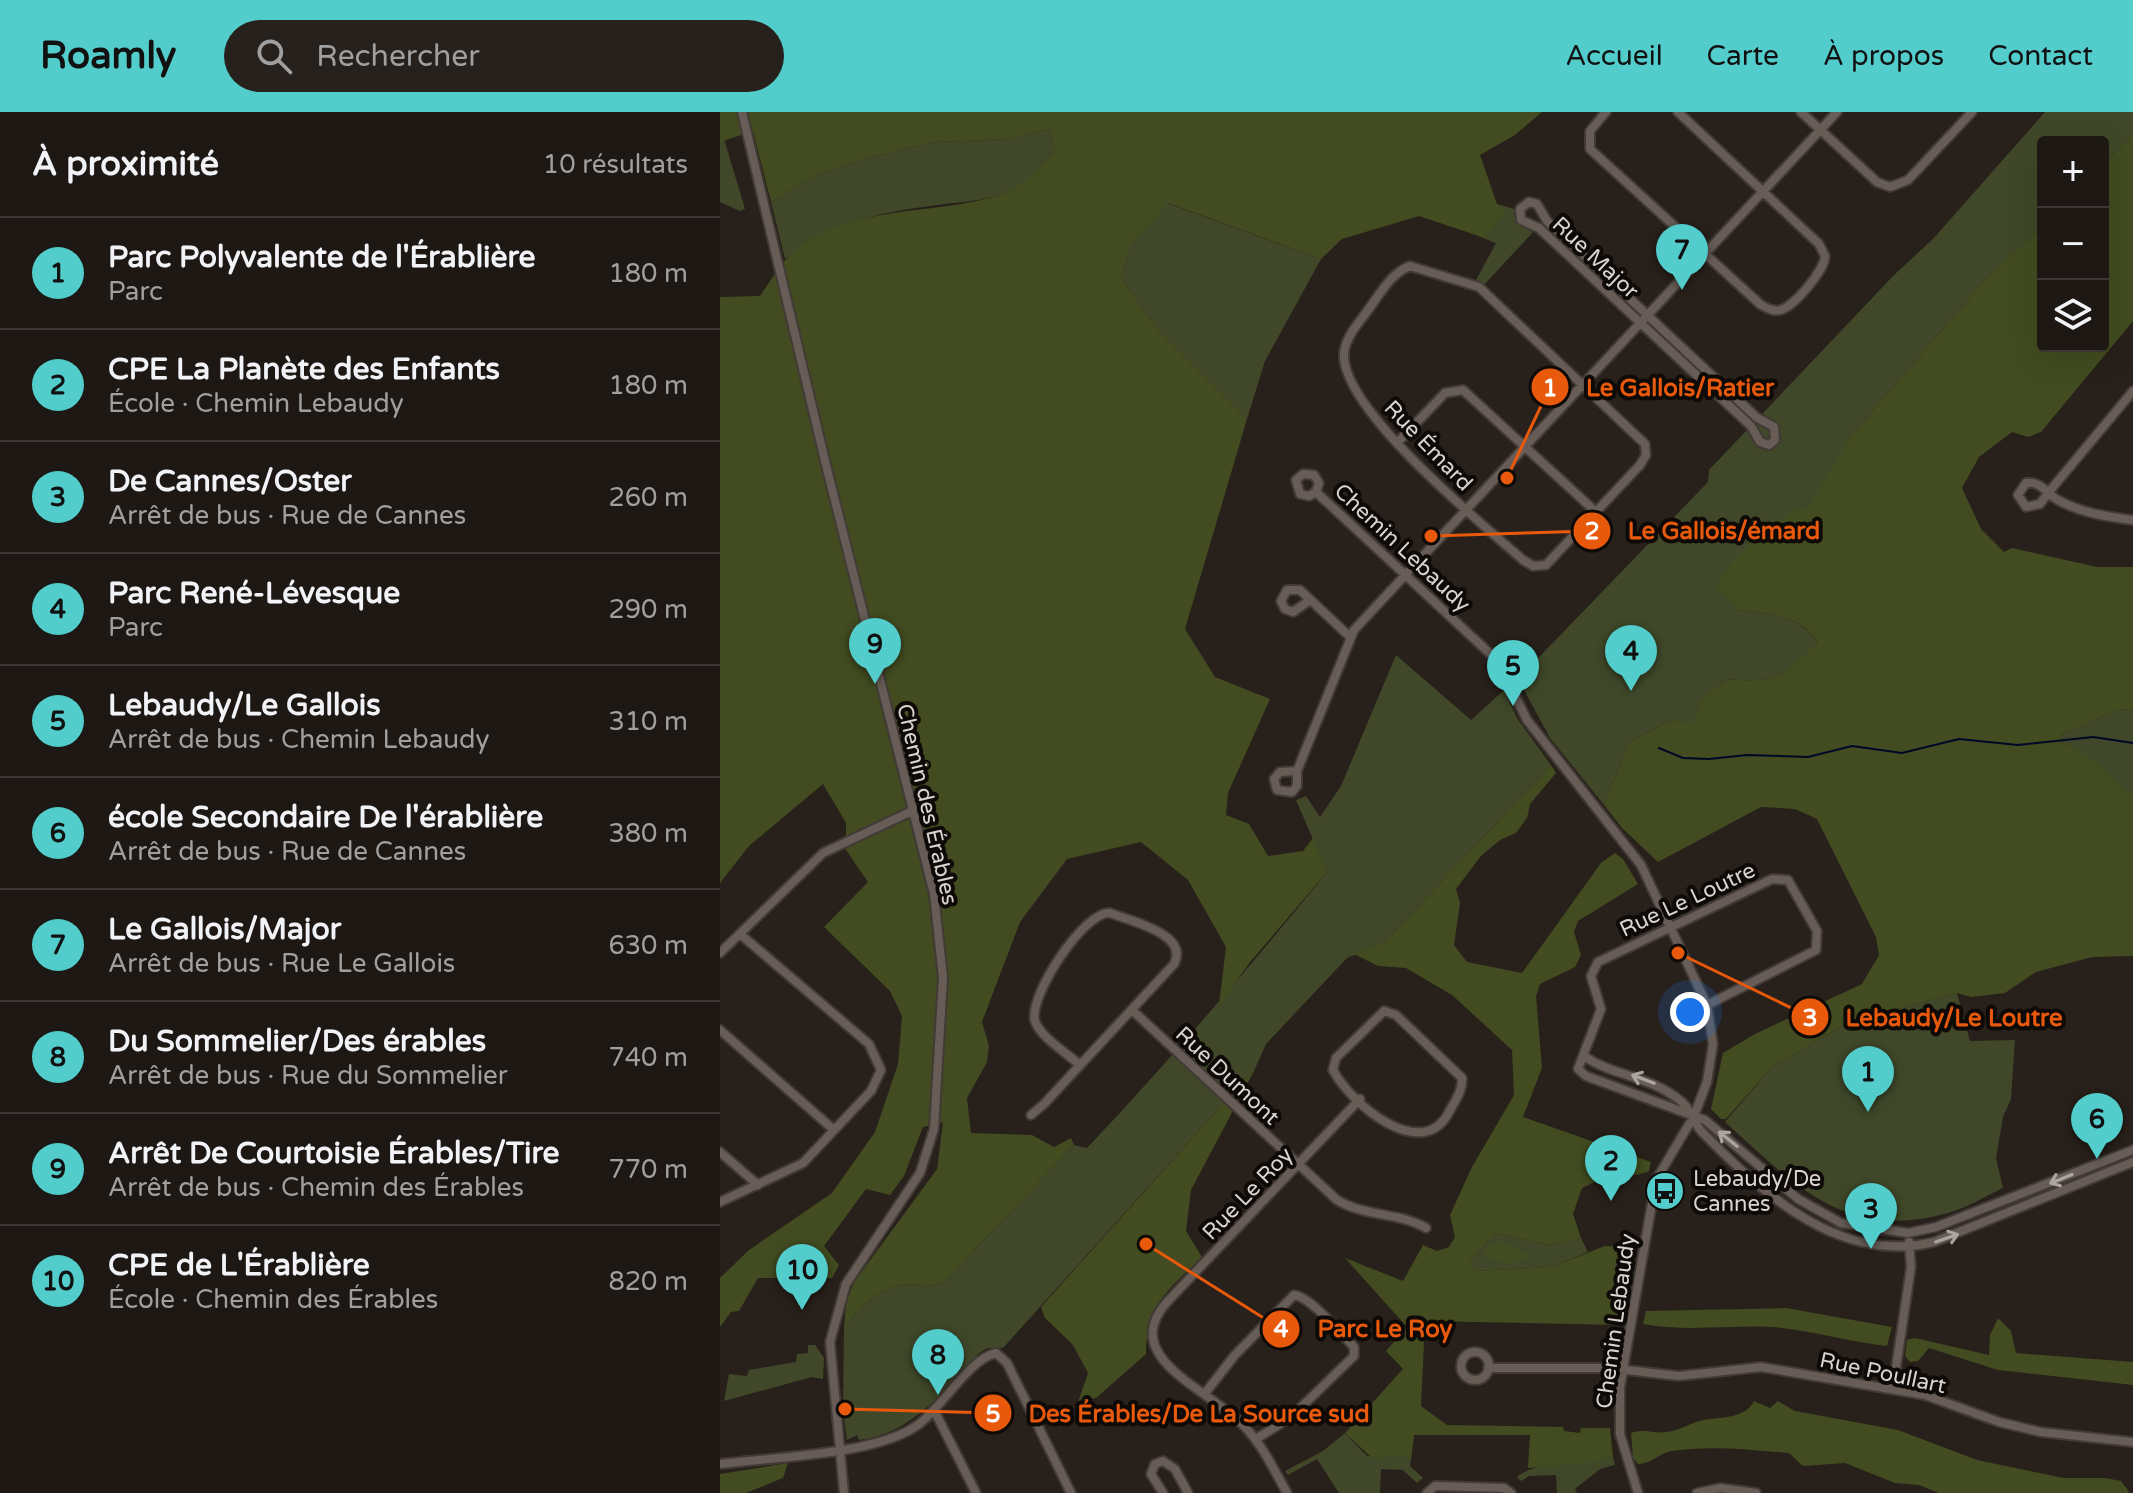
<!DOCTYPE html>
<html lang="fr">
<meta charset="utf-8">
<style>
body{margin:0;font-family:"Varela Round",sans-serif;background:#26211d;color:#f1f3f6}
.controls{position:absolute;right:24px;top:24px;display:grid;overflow:hidden;border-radius:8px;box-shadow:0 8px 32px #0002}
.controls button{width:72px;height:72px;display:grid;place-items:center;padding:0;border:0;border-bottom:2px solid #3c3734;background:#1e1814;color:#f1f3f6;font:40px sans-serif}
.you{position:absolute;left:970px;top:900px;width:28px;height:28px;margin:-20px;border:6px solid #fff;border-radius:50%;background:#1a73e8;box-shadow:0 0 0 12px #1a73e833}
.badge{display:grid;place-items:center;width:52px;height:52px;border-radius:50%;background:#52cdcb;color:#111;font-size:26px;font-weight:700}
.pin{position:absolute;translate:-50% -66px;filter:drop-shadow(0 2px 4px #0008)}
.pin::after{content:'';position:absolute;top:42px;width:28px;height:24px;background:inherit;clip-path:polygon(0 0,100% 0,50% 100%)}
.list{margin:0;padding:0;list-style:none}
h2{display:flex;justify-content:space-between;align-items:center;height:104px;margin:0;padding:0 32px;font-size:34px}
h2 small{font-size:26px;font-weight:400;color:#a1a0a0}
.list li{display:grid;grid-template-columns:52px 1fr auto;gap:24px;align-items:center;box-sizing:border-box;height:112px;padding:0 32px;border-top:2px solid #3c3734}
.list b{display:block;font-size:30px;white-space:nowrap}
.list p{margin:0;font-size:26px;white-space:nowrap;color:#a1a0a0}
.list em{font-size:26px;font-style:normal;color:#a1a0a0}
.icon{flex:none;width:44px;height:44px;fill:none;stroke:currentColor;stroke-width:2;stroke-linecap:round;stroke-linejoin:round}
.map{position:relative;flex:none;width:1413px;height:1381px;overflow:hidden}
header{display:flex;align-items:center;gap:48px;box-sizing:border-box;height:112px;padding:0 40px;background:#52cdcb;color:#111}
header strong{font-size:38px}
nav{display:flex;gap:44px;margin-inline-start:auto;font-size:28px}
.search{width:560px;height:72px;background:#26211d;display:flex;align-items:center;gap:20px;box-sizing:border-box;padding:0 28px;border-radius:44px;color:#a1a0a0;font-size:30px}
main{display:flex}
aside{flex:1;background:#1e1814}
.map>svg:first-child{display:block}
.green{fill:#404829}
.forest{fill:#424c20}
.lines{fill:none;stroke-linecap:round;stroke-linejoin:round}
.stream{stroke:#000825;stroke-width:2}
.minor-casing{stroke:#413a36;stroke-width:12}
.minor{stroke:#675d56;stroke-width:8}
.oneway{stroke:#aca49f}
.labels{text-anchor:middle;stroke-width:8;stroke-linejoin:round;paint-order:stroke}
.street-label{font-size:22px;fill:#dad4d0;stroke:#0e0a08}
.poi-label{font-size:22px;fill:#dad4d0;stroke:#0e0a08;text-anchor:start}
.leader{fill:none;stroke:#e8590c;stroke-width:3}
.callout-dot{fill:#e8590c;stroke:#0e0a08;stroke-width:3}
.mark-label{font-size:24px;text-anchor:middle;font-weight:bold;fill:#fff}
.callout-label{font-size:24px;text-anchor:middle;font-weight:bold;fill:#e8590c;stroke:#0e0a08;stroke-width:8;stroke-linejoin:round;paint-order:stroke}
</style>
<header>
<strong>Roamly</strong>
<div class="search"><svg class="icon" aria-label="search" viewBox="0 0 24 24"><circle cx="10" cy="10" r="6"/><path d="M15 15l6 6"/></svg>Rechercher</div>
<nav><a>Accueil</a><a>Carte</a><a>À propos</a><a>Contact</a></nav>
</header>
<main>
<aside>
<h2>À proximité<small>10 résultats</small></h2>
<ul class="list">
<li><span class="badge">1</span><div><b>Parc Polyvalente de l'Érablière</b><p>Parc</p></div><em>180 m</em></li>
<li><span class="badge">2</span><div><b>CPE La Planète des Enfants</b><p>École · Chemin Lebaudy</p></div><em>180 m</em></li>
<li><span class="badge">3</span><div><b>De Cannes/Oster</b><p>Arrêt de bus · Rue de Cannes</p></div><em>260 m</em></li>
<li><span class="badge">4</span><div><b>Parc René-Lévesque</b><p>Parc</p></div><em>290 m</em></li>
<li><span class="badge">5</span><div><b>Lebaudy/Le Gallois</b><p>Arrêt de bus · Chemin Lebaudy</p></div><em>310 m</em></li>
<li><span class="badge">6</span><div><b>école Secondaire De l'érablière</b><p>Arrêt de bus · Rue de Cannes</p></div><em>380 m</em></li>
<li><span class="badge">7</span><div><b>Le Gallois/Major</b><p>Arrêt de bus · Rue Le Gallois</p></div><em>630 m</em></li>
<li><span class="badge">8</span><div><b>Du Sommelier/Des érables</b><p>Arrêt de bus · Rue du Sommelier</p></div><em>740 m</em></li>
<li><span class="badge">9</span><div><b>Arrêt De Courtoisie Érables/Tire</b><p>Arrêt de bus · Chemin des Érables</p></div><em>770 m</em></li>
<li><span class="badge">10</span><div><b>CPE de L'Érablière</b><p>École · Chemin des Érables</p></div><em>820 m</em></li>
</ul>
</aside>
<div class="map">
<svg width="1413" height="1381" viewBox="0 0 1413 1381">
<rect width="100%" height="100%" fill="#28201a"/>
<!-- green -->
<path class="green" d="M1325,0H1413V23L1383,52V30H1323V114L1264,169L1131,324L1096,388L1018,498C1050,501 1078,503 1098,530C1064,564 1055,572 1006,567L981,588L973,612L950,608L909,631L884,693L830,626L798,567L988,370L989,358L1174,163L1213,127Z
M329,17L335,37C319,57 300,78 273,85C258,89 240,90 225,92C169,99 108,109 65,147L51,90L96,63L151,45L214,30L289,27Z
M4,27L25,97L20,99L0,90V30Z
M447,91L601,147L545,249L527,307L438,218L401,166L411,133Z
M777,92L794,97L796,111L814,119L763,174L756,168L776,131L758,124Z
M676,543L751,608L784,578L797,606L831,653L664,831L627,846L546,932L534,959L512,977L502,993L283,1236H267L258,1242C225,1277 191,1323 139,1328L137,1323L127,1328L123,1298L124,1215C139,1197 156,1178 180,1173C195,1170 209,1177 224,1170L354,1033L367,1036C451,947 530,855 607,760L576,688L586,684L600,705L621,674Z
M1413,597V681L1409,682C1386,663 1370,639 1341,630L1340,623L1398,598Z
M1237,881L1250,929L1295,928L1291,987L1283,1005L1276,1046L1283,1076C1266,1084 1247,1096 1228,1101C1125,1130 1075,1073 1005,1010L1051,956L1128,910Z
M775,1121L829,1133L861,1126L868,1140L831,1155L754,1159L750,1151Z
M88,1233H95L104,1246L103,1267L92,1265L4,1289L9,1262L27,1264L29,1258L76,1250L77,1242L88,1241Z
M625,1321L647,1344H683L691,1348L690,1354L703,1366L697,1371L683,1358L661,1357L660,1381H619L597,1347L568,1363L565,1359L603,1339Z
M893,1344L895,1353L880,1357L855,1377L857,1381H837L836,1363L809,1364L801,1369L797,1365C821,1346 863,1352 893,1344Z"/>
<!-- forest -->
<path class="forest" d="M0,0H822L795,23L760,43L777,92L785,99L765,126L699,104L622,127L601,147L448,91L411,133L401,166L438,218L527,307L465,517L495,565L550,587L508,681L506,703L529,712L548,744L583,739L593,726L607,760L531,849L499,893L506,835L468,768L421,730L347,747L300,810L262,910L269,934L267,950L247,986L251,1021L312,1023L334,1035L351,1026L354,1033L224,1170C209,1177 195,1170 180,1173C156,1178 139,1197 124,1215L126,1191L134,1170L217,1057L223,1010L203,1015L184,1064L170,1083L146,1077L104,1134L119,1153L112,1166H38L19,1199L11,1200L0,1215V1166L29,1138L112,1081L155,1020L178,952L182,904L170,879L104,815L148,770L126,738V711L103,672L29,734L0,771V185L40,184C52,167 62,148 78,136C134,93 209,103 273,85C299,78 319,57 335,37L329,17L289,27L214,30L151,45L96,63L51,90L33,19L0,30Z
M1413,23V209L1321,320L1308,325L1292,320L1259,345L1242,376L1261,417L1284,440L1292,436L1377,455H1413V597L1398,598L1340,623L1341,630C1371,639 1385,662 1409,681H1413V844L1372,845L1316,860L1285,881L1251,885L1237,881L1128,910L1051,956L1006,1007H1001L991,997L1003,941L1035,922L1142,872L1159,843L1156,825L1097,707L1075,697L1041,695L938,750L902,716L884,693L909,631L950,608L973,611L981,588L1006,567C1055,572 1063,564 1098,530C1080,503 1049,501 1018,498L997,475C1012,441 1048,416 1078,395L1087,398L1131,324L1264,169L1323,114V234H1383V52Z
M831,653L836,661L810,692L807,706L796,721L780,728L761,744L736,777L740,791L734,833L747,850L802,861L881,751L895,741L903,747L918,772L858,809L854,820L861,843L855,855L820,872L816,884L822,956L803,1005L931,1050L929,1059L917,1063L892,1062L862,1076L853,1102L861,1126L829,1133L775,1121L750,1151L754,1159L831,1155L885,1134L917,1135L902,1213L705,1209L701,1294L727,1313L843,1315L844,1319L860,1321L861,1316H890L893,1344L871,1350L808,1356L810,1323H694L691,1348L683,1344L652,1346L625,1321L683,1257L666,1239L687,1215L625,1146L683,1169L703,1133L717,1139L729,1135L735,1125L730,1103L752,1055L794,983L792,938L732,883L686,856L658,854L634,842L664,831Z
M534,959L471,1078L466,1119L482,1145C449,1178 426,1191 426,1242L376,1286L358,1290L368,1261L353,1233L325,1206L321,1195L502,993L512,977Z
M781,1129L813,1145L790,1152L767,1146L765,1141L771,1132Z
M1066,1196L1172,1215L1167,1234C1129,1230 1090,1218 1052,1215C1009,1213 966,1220 923,1212L926,1199Z
M1278,1206L1291,1219L1296,1241L1413,1250V1273L1278,1258L1209,1236L1198,1249L1190,1250L1185,1244L1187,1228L1195,1226L1269,1243L1270,1223Z
M1034,1289L1050,1296L1058,1289L1075,1299L1178,1318L1257,1348L1344,1366H1385L1401,1369L1410,1381H1219L1199,1373L1175,1371L1125,1351L1083,1354L1069,1341C1030,1338 993,1333 952,1339C939,1341 932,1352 918,1352L913,1346L911,1321C925,1316 933,1322 947,1320C961,1318 970,1311 983,1308C1000,1305 1025,1307 1034,1289Z
M68,1351L63,1366L26,1381H0V1362Z"/>
<g class="lines">
<!-- stream -->
<path class="stream" d="M939,636L963,646L989,647L1027,643L1088,645L1132,634L1182,641L1239,627L1298,633L1373,625L1413,631"/>
<defs>
<path id="minor" d="M22,0L106,353L214,782L223,866L214,1017L200,1061L126,1172L110,1230L124,1381
M886,0L870,19V37L1041,193C1047,196 1053,200 1060,198C1073,196 1105,158 1105,144L1099,132L958,0
M1081,0L1157,70L1170,75L1188,68L1252,0
M809,90L817,92L827,109L1036,305L1054,315L1055,328L1049,333L1040,330L1031,314L819,116L801,108L800,97Z
M690,154L759,175L925,332L926,343L920,353L826,453L813,454L803,448C761,411 620,296 624,241C626,224 639,211 648,198C660,182 671,161 690,154Z
M1413,279L1328,381L1320,392L1306,395L1298,383L1306,371C1321,369 1326,381 1338,388C1361,401 1388,405 1413,408
M677,331L725,281L743,278L876,400
M596,380L589,384L580,382L576,368L583,362L594,363L599,371L596,380L778,549L807,608L921,753L987,893L993,932L987,970L974,1004L936,1068L900,1275V1322L918,1381
M590,488L573,500L565,497L561,489L567,478H580L629,524
M577,659V674L572,680L557,678L554,667L560,660L577,659L634,518L1117,0
M0,841L103,741L194,698
M987,893L1096,838L1097,819L1068,768L1052,767L878,850L871,864L881,897L858,957L866,964L985,1008L1078,1087L1121,1111L1188,1121L1216,1115L1413,1038
M412,898L617,1088C645,1105 679,1100 706,1116
M664,899L676,903L742,966C743,978 735,989 729,1000C702,1052 631,992 613,958L616,946Z
M0,918L114,1018
M864,944C894,965 930,963 962,990C972,999 974,1012 982,1020C1043,1082 1120,1153 1214,1130L1413,1050
M311,1003L324,992L454,852C470,822 410,809 390,801C365,798 308,884 315,909C320,925 348,942 360,953
M0,1040L38,1073
M0,1090L83,1051L151,979L161,958L149,932L20,822
M741 1254a14 14 0 1 1 28 0a14 14 0 1 1-28 0Z
M768,1256H889L959,1264L1041,1255L1205,1283L1279,1310L1321,1320L1413,1330
M1173,1276L1191,1155L1189,1130
M486,1280L515,1243L574,1183C591,1185 621,1222 634,1235V1244L571,1305L536,1327
M214,1298L256,1381
M0,1352C52,1345 159,1343 199,1312C222,1295 249,1247 276,1241L287,1251L351,1381
M443,1381L431,1362L435,1352L443,1349L455,1357L468,1381
M567,1381C554,1358 542,1332 523,1313C491,1278 397,1246 447,1190L640,987
M707,1381L715,1374L784,1376L791,1381
M977,1381L1000,1376L1036,1381"/>
</defs>
<!-- minor casing -->
<use href="#minor" class="minor-casing"/>
<!-- minor -->
<use href="#minor" class="minor"/>
</g>
<!-- one-way arrows -->
<defs><path id="oneway-shaft" d="M-6 0H5M1.5-3L5.5 0L1.5 3" fill="none" stroke-width="1.6" stroke-linecap="round" stroke-linejoin="round" transform="scale(2)"/></defs>
<g class="oneway">
<use href="#oneway-shaft" transform="translate(923 967) rotate(-159)"/>
<use href="#oneway-shaft" transform="translate(1008 1027) rotate(-141)"/>
<use href="#oneway-shaft" transform="translate(1341 1067) rotate(158)"/>
<use href="#oneway-shaft" transform="translate(1227 1126) rotate(-19)"/>
</g>
<!-- icons -->
<defs>
<symbol id="bus-disc" viewBox="-11 -11 22 22"><circle r="9.5" fill="#52cdcb" stroke="#0e0a08"/><path d="M-5-6H5V4H4V6H2V4H-2V6H-4V4H-5ZM-3.5-4V0h7V-4ZM-3.5 1.2v1.5H-2V1.2ZM2 1.2v1.5H3.5V1.2Z" fill="#111"/></symbol>
</defs>
<g fill-rule="evenodd">
<use href="#bus-disc" x="923" y="1057" width="44" height="44"/>
</g>
<g class="labels">
<!-- street labels -->
<g class="street-label">
<text transform="translate(876 145) rotate(43)" y="8">Rue Major</text>
<text transform="translate(709 333) rotate(46)" y="8">Rue Émard</text>
<text transform="translate(683 435) rotate(43)" y="8">Chemin Lebaudy</text>
<text transform="translate(208 692) rotate(77)" y="8">Chemin des Érables</text>
<text transform="translate(967 787) rotate(-25)" y="8">Rue Le Loutre</text>
<text transform="translate(508 963) rotate(43)" y="8">Rue Dumont</text>
<text transform="translate(527 1081) rotate(-46)" y="8">Rue Le Roy</text>
<text transform="translate(895 1209) rotate(-82)" y="8">Chemin Lebaudy</text>
<text transform="translate(1163 1260) rotate(12)" y="8">Rue Poullart</text>
</g>
<!-- poi labels -->
<g class="poi-label">
<text x="973" y="1074">Lebaudy/De<tspan x="973" dy="25">Cannes</tspan></text>
</g>
</g>
<!-- callouts -->
<path class="leader" d="M787 366L830 275M711 424L872 419M958 841L1090 905M426 1132L561 1217M125 1297L273 1301"/>
<g class="callout-dot">
<circle cx="787" cy="366" r="8"/>
<circle cx="711" cy="424" r="8"/>
<circle cx="958" cy="841" r="8"/>
<circle cx="426" cy="1132" r="8"/>
<circle cx="125" cy="1297" r="8"/>
<circle cx="830" cy="275" r="20"/>
<circle cx="872" cy="419" r="20"/>
<circle cx="1090" cy="905" r="20"/>
<circle cx="561" cy="1217" r="20"/>
<circle cx="273" cy="1301" r="20"/>
</g>
<g class="mark-label">
<text x="830" y="284">1</text>
<text x="872" y="427">2</text>
<text x="1090" y="914">3</text>
<text x="561" y="1225">4</text>
<text x="273" y="1310">5</text>
</g>
<g class="callout-label">
<text x="960" y="284">Le Gallois/Ratier</text>
<text x="1004" y="427">Le Gallois/émard</text>
<text x="1234" y="914">Lebaudy/Le Loutre</text>
<text x="665" y="1225">Parc Le Roy</text>
<text x="479" y="1310">Des Érables/De La Source sud</text>
</g>
</svg>
<div class="controls">
<button>+</button>
<button>−</button>
<button><svg class="icon" aria-label="layers" viewBox="0 0 24 24"><path d="M12 4l9 5-9 5-9-5zM3 14l9 5 9-5"/></svg></button>
</div>
<div class="you"></div>
<div class="pin badge" style="left:1148px;top:1000px">1</div>
<div class="pin badge" style="left:891px;top:1089px">2</div>
<div class="pin badge" style="left:1151px;top:1137px">3</div>
<div class="pin badge" style="left:911px;top:579px">4</div>
<div class="pin badge" style="left:793px;top:594px">5</div>
<div class="pin badge" style="left:1377px;top:1047px">6</div>
<div class="pin badge" style="left:962px;top:178px">7</div>
<div class="pin badge" style="left:218px;top:1283px">8</div>
<div class="pin badge" style="left:155px;top:572px">9</div>
<div class="pin badge" style="left:82px;top:1198px">10</div>
</div>
</main>
